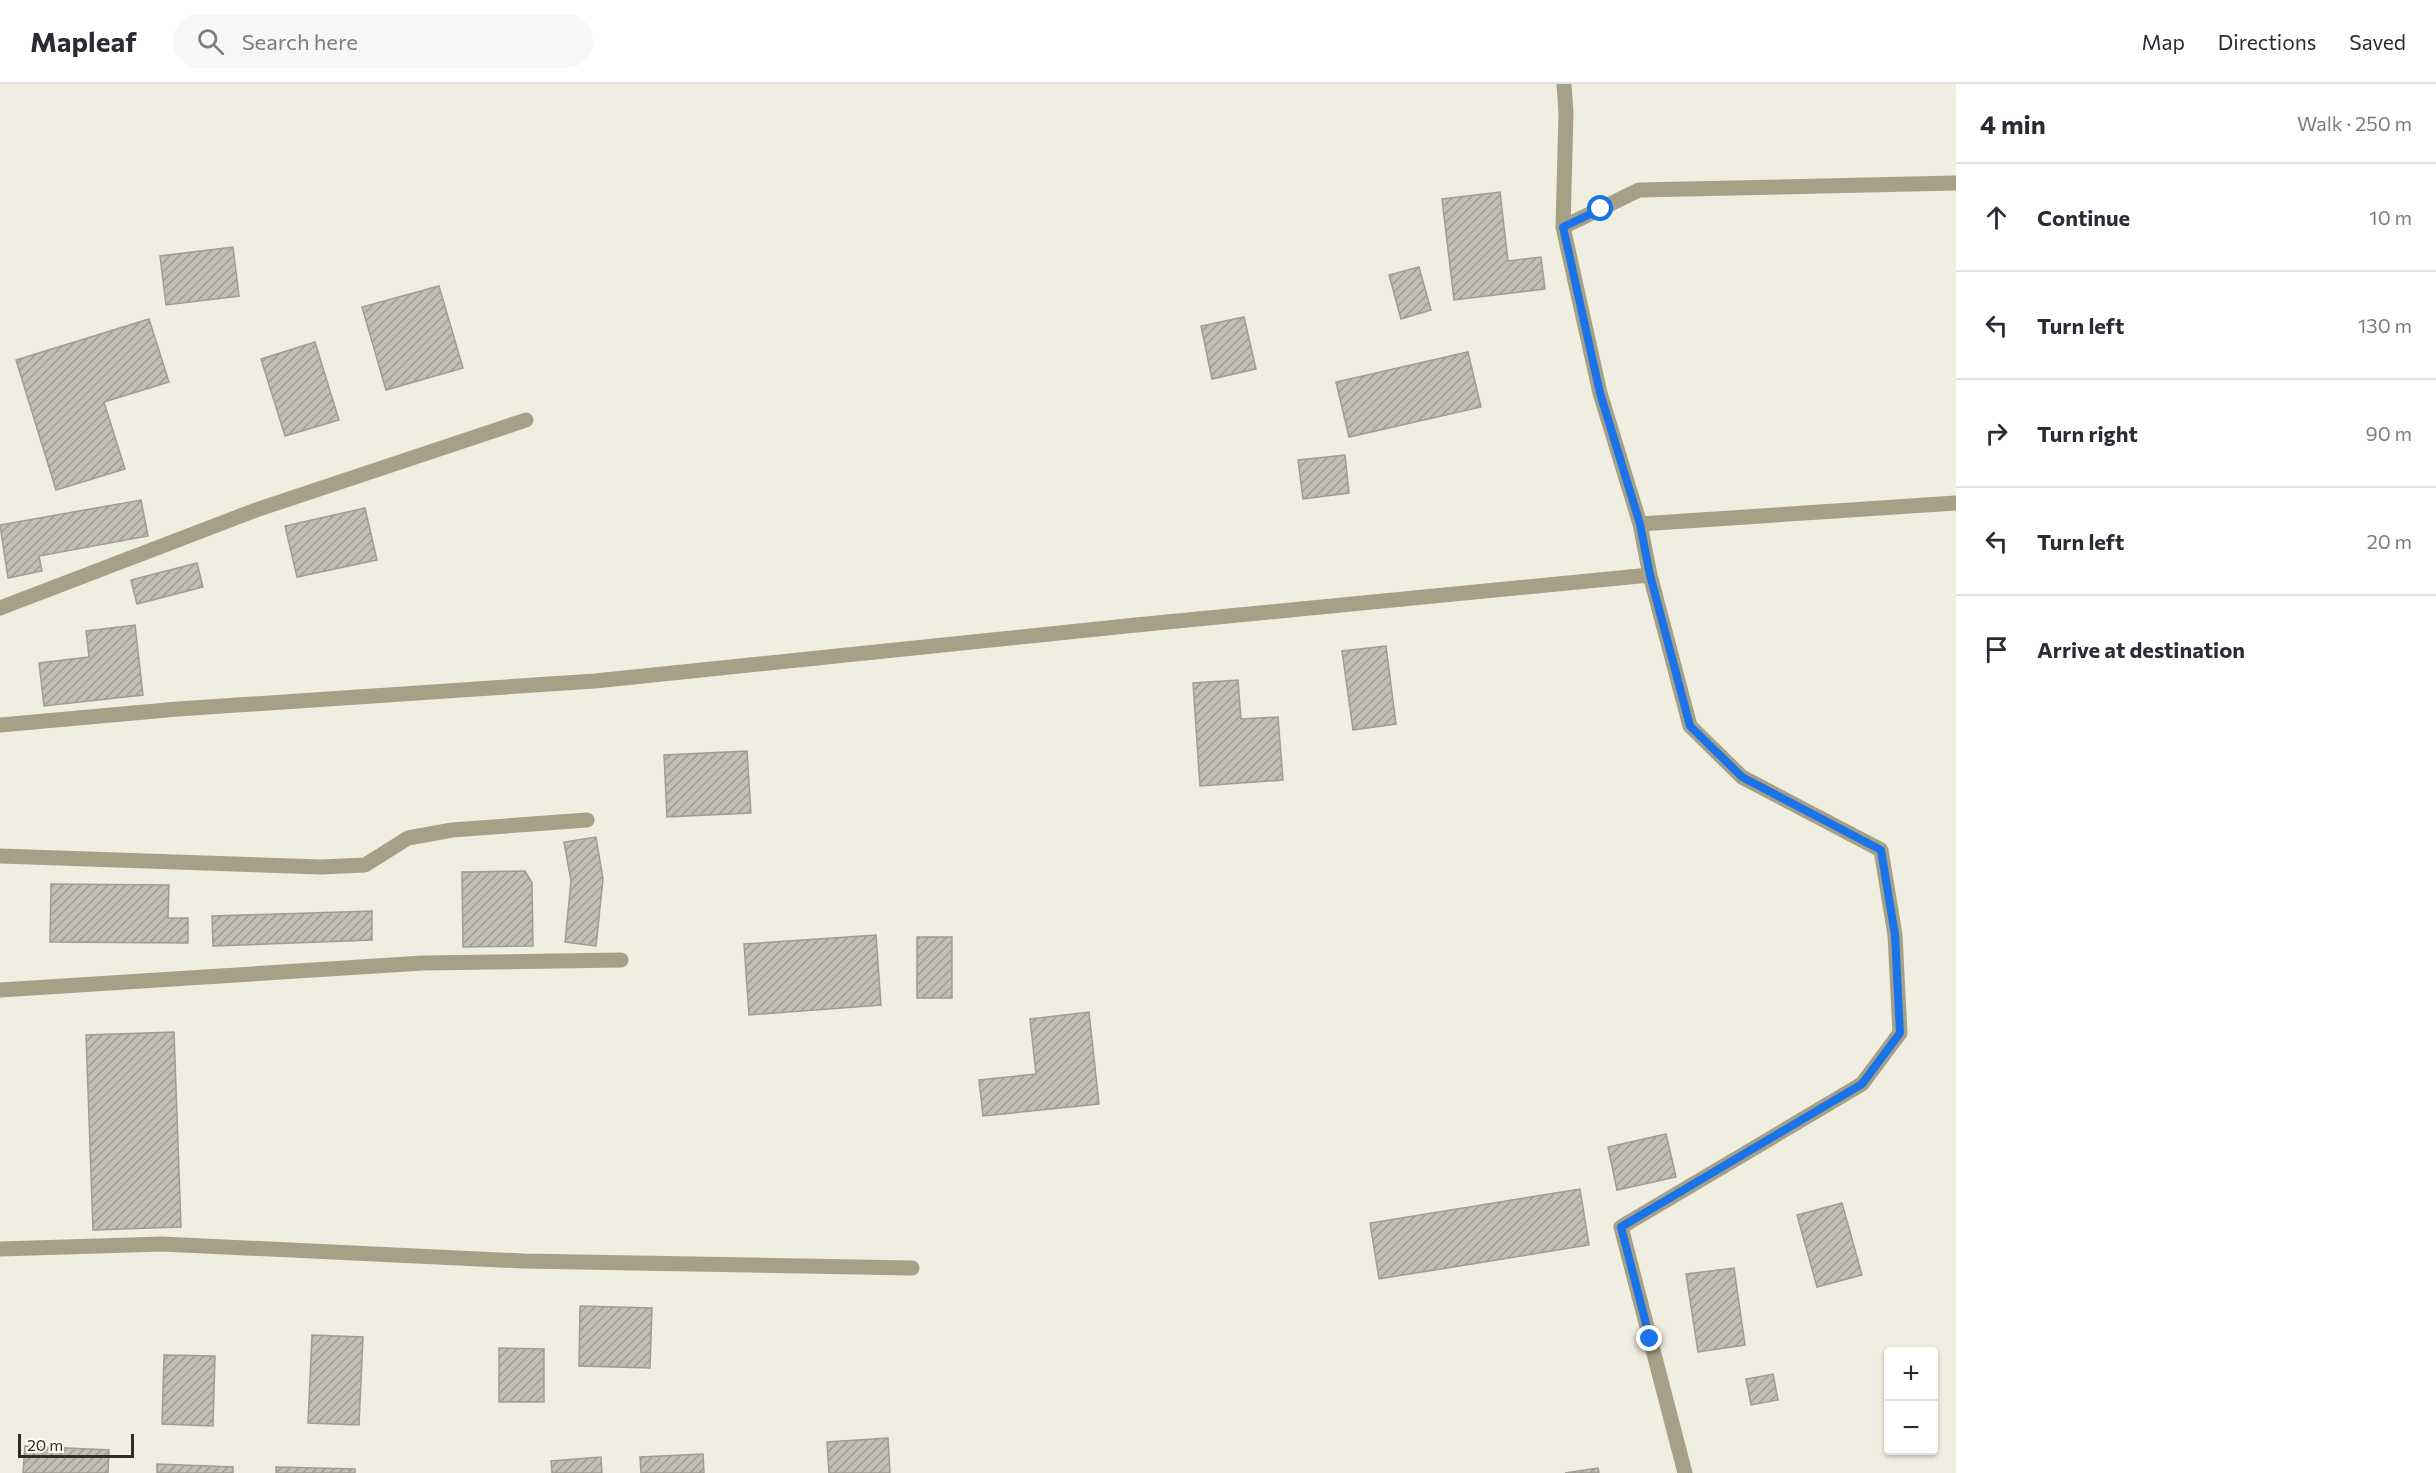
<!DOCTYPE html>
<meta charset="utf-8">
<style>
body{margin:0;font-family:Commissioner,sans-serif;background:#f7f7f7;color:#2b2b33}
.controls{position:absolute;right:18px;bottom:18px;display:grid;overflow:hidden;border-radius:6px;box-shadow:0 2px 4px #0004}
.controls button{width:54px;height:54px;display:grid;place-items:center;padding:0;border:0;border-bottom:2px solid #e1e1e2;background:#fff;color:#2b2b33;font:30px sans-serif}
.scale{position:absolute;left:18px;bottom:15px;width:116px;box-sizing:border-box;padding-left:6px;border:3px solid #2e2d28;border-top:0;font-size:16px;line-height:21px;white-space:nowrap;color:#2e2d28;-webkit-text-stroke:4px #fdfbee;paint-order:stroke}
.stop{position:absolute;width:18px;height:18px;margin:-14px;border:4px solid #1a73e8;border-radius:50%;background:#fff}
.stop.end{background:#1a73e8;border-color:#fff;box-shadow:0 2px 6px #0008}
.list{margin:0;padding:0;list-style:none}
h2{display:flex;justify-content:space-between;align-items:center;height:78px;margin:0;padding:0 24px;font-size:26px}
h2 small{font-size:20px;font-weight:400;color:#7c7c81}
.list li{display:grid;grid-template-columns:39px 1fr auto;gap:18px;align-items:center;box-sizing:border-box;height:108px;padding:0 24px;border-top:2px solid #e1e1e2}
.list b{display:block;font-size:22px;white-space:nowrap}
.list em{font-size:20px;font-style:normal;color:#7c7c81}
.icon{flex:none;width:33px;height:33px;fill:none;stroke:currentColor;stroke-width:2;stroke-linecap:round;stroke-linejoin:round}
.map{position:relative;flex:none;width:1956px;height:1389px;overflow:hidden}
header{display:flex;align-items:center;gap:36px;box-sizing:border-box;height:84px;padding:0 30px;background:#fff;border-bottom:2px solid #e1e1e2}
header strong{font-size:28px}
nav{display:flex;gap:33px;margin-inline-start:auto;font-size:21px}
.search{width:420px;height:54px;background:#f7f7f7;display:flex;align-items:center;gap:15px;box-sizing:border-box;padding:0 21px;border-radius:33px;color:#7c7c81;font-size:22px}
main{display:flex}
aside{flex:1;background:#fff}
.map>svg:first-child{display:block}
.building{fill:url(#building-hatch);stroke:#9f9d91;stroke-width:1.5}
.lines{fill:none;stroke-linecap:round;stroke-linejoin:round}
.minor{stroke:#a5a086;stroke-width:15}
.route{stroke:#1a73e8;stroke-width:8}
</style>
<header>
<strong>Mapleaf</strong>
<div class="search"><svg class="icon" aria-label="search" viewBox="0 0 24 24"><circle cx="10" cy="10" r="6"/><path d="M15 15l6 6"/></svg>Search here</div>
<nav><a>Map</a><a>Directions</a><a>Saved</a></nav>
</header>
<main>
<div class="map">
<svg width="1956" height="1389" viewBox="0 0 1956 1389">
<defs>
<pattern id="building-hatch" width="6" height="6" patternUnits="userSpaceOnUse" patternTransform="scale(1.5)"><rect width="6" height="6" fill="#c1beb2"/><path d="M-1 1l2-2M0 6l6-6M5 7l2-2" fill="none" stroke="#9d9b91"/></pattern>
</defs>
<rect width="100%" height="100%" fill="#f0eee1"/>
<!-- building -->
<path class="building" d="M1500,108L1508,177L1541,173L1545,205L1454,216L1442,115Z
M233,163L239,212L166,221L160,172Z
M1419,183L1431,226L1401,235L1389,191Z
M439,202L463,284L386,306L362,223Z
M1244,233L1256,285L1212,295L1201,242Z
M149,235L169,298L104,318L125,385L56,406L16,276Z
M315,258L339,336L285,352L261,275Z
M1468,268L1481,323L1349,353L1336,298Z
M1345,371L1349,409L1303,415L1298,376Z
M141,416L148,452L39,472L42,487L8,494L0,441Z
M365,424L377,476L297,493L285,442Z
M197,479L203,503L137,520L131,496Z
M135,541L143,611L44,622L39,579L89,573L86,547Z
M1386,562L1396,640L1353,646L1342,567Z
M1238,596L1241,635L1278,633L1283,696L1200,702L1193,599Z
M747,667L751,729L667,733L664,671Z
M596,753L603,795L596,862L565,858L571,797L564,758Z
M525,787L532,799L533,862L463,863L462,788Z
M51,800L169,801L168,834H188V859L50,858Z
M372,827V856L213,862L212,832Z
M876,851L881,921L749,931L744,860Z
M917,853H952V914H917Z
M1089,928L1099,1020L983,1032L979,996L1036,990L1030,935Z
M174,948L181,1143L93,1146L86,951Z
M1666,1050L1676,1093L1617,1106L1608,1063Z
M1580,1105L1589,1161L1379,1195L1370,1139Z
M1842,1119L1862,1191L1817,1203L1797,1131Z
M1734,1184L1745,1261L1698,1268L1686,1190Z
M580,1222L652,1224L650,1284L579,1282Z
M312,1251L363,1253L359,1341L308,1339Z
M499,1264L544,1265V1318H499Z
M164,1271L215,1272L213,1342L162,1340Z
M1773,1290L1778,1316L1751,1321L1746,1295Z
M888,1354L890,1389H829L827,1358Z
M25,1362L109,1366L108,1389H23Z
M703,1370L704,1389H641L640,1373Z
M601,1373L602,1389H552L551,1377Z
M157,1380L233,1383V1389H157Z
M276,1383L355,1385V1389H276Z
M1598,1384L1599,1389H1565Z"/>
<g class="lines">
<!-- minor -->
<path class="minor" d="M1563,143L1566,29L1564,0
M1640,440L1600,309L1563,143L1639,106L1956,99
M0,524L256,426L526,336
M0,641L178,625L595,597L1136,541L1650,491
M0,772L321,783L365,781L408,754L452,746L587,736
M0,906L423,879L621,876
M0,1165L162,1160L523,1177L912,1184
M1685,1389L1621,1143L1862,1000L1900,949L1895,851L1881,766L1742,693L1690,642L1650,491L1640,440L1956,419"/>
</g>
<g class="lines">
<!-- route -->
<path class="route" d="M1601,125L1563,143L1600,309L1640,440L1650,491L1690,642L1742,693L1881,766L1895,851L1900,949L1862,1000L1621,1143L1650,1255"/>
</g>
</svg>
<div class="controls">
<button>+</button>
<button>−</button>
</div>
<div class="scale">20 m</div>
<div class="stop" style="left:1601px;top:125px"></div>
<div class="stop end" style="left:1650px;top:1255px"></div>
</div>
<aside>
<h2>4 min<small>Walk · 250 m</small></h2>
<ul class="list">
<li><svg class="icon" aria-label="ahead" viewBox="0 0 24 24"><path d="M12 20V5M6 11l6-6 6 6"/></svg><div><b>Continue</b></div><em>10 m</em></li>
<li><svg class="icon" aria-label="left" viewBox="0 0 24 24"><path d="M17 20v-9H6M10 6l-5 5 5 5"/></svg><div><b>Turn left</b></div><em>130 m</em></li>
<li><svg class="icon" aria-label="right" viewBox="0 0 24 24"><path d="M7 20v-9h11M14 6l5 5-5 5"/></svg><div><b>Turn right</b></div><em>90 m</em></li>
<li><svg class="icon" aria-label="left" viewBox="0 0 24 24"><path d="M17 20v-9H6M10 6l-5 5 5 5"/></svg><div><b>Turn left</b></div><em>20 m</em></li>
<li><svg class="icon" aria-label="arrive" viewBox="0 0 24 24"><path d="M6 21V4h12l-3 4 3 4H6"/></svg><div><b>Arrive at destination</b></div></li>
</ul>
</aside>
</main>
